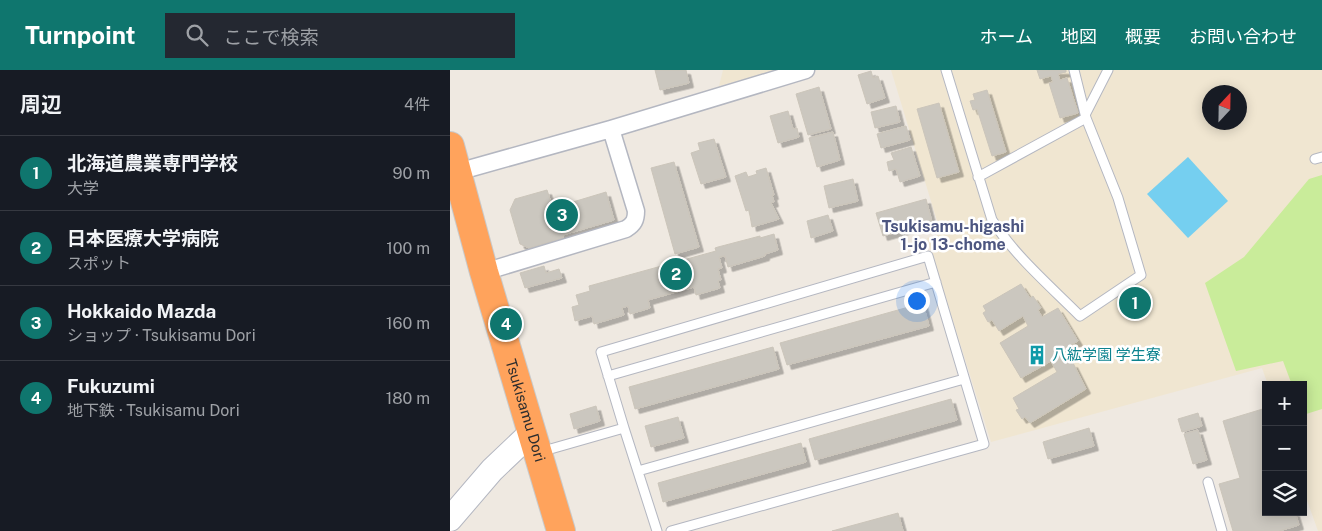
<!DOCTYPE html>
<html lang="ja">
<meta charset="utf-8">
<style>
body{margin:0;font-family:"Public Sans","Noto Sans JP",sans-serif;background:#242831;color:#f1f3f6}
.controls{position:absolute;right:15px;bottom:15px;display:grid;overflow:hidden;border-radius:0px;box-shadow:0 2px 12px #0003}
.controls button{width:45px;height:45px;display:grid;place-items:center;padding:0;border:0;border-bottom:1px solid #363941;background:#171b24;color:#f1f3f6;font:25px sans-serif}
.compass{position:absolute;left:752px;top:15px;width:45px;height:45px;border-radius:50%;background:#171b24;box-shadow:0 2px 12px #0003;rotate:22deg}
.you{position:absolute;left:466px;top:230px;width:18px;height:18px;margin:-12px;border:4px solid #fff;border-radius:50%;background:#1a73e8;box-shadow:0 0 0 8px #1a73e833}
.badge{display:grid;place-items:center;width:32px;height:32px;border-radius:50%;background:#0f766e;color:#fff;font-size:16px;font-weight:700}
.pin{position:absolute;translate:-50% -50%;border:2px solid #fff;box-shadow:0 1px 5px #0006}
.list{margin:0;padding:0;list-style:none}
h2{display:flex;justify-content:space-between;align-items:center;height:65px;margin:0;padding:0 20px;font-size:21px}
h2 small{font-size:16px;font-weight:400;color:#9ea1a6}
.list li{display:grid;grid-template-columns:32px 1fr auto;gap:15px;align-items:center;box-sizing:border-box;height:75px;padding:0 20px;border-top:1px solid #363941}
.list b{display:block;font-size:19px;white-space:nowrap}
.list p{margin:0;font-size:16px;white-space:nowrap;color:#9ea1a6}
.list em{font-size:16px;font-style:normal;color:#9ea1a6}
.icon{flex:none;width:28px;height:28px;fill:none;stroke:currentColor;stroke-width:2;stroke-linecap:round;stroke-linejoin:round}
.map{position:relative;flex:none;width:872px;height:461px;overflow:hidden}
header{display:flex;align-items:center;gap:30px;box-sizing:border-box;height:70px;padding:0 25px;background:#0f766e;color:#fff}
header strong{font-size:24px}
nav{display:flex;gap:28px;margin-inline-start:auto;font-size:18px}
.search{width:350px;height:45px;background:#242831;display:flex;align-items:center;gap:12px;box-sizing:border-box;padding:0 18px;border-radius:0px;color:#9ea1a6;font-size:19px}
main{display:flex}
aside{flex:1;background:#171b24}
.map>svg:first-child{display:block}
.education{fill:#f0e6d1;fill-rule:evenodd}
.pitch{fill:#c9ec9a}
.water{fill:#75cff0}
.building{fill:#cbc7bf;stroke:#cbc5ba;filter:url(#shadow)}
.lines{fill:none;stroke-linecap:round;stroke-linejoin:round}
.lane-casing{stroke:#b4b7c1;stroke-width:11}
.street-casing{stroke:#b4b7c1;stroke-width:19}
.secondary-casing{stroke:#b4b7c1;stroke-width:26}
.highway-casing{stroke:#c9c9c9;stroke-width:30}
.lane{stroke:#fff;stroke-width:9}
.street{stroke:#fff;stroke-width:16}
.secondary{stroke:#fff;stroke-width:24}
.highway{stroke:#ffa35c;stroke-width:28}
.labels{text-anchor:middle;stroke-width:5;stroke-linejoin:round;paint-order:stroke}
.culture-label{font-size:15px;fill:#0d838f;stroke:#fff;text-anchor:start}
.street-label{font-size:15px;fill:#2e2e2e;stroke:#fff}
.neighbourhood-label{font-size:16px;font-weight:bold;fill:#4d5680;stroke:#fff}
</style>
<header>
<strong>Turnpoint</strong>
<div class="search"><svg class="icon" aria-label="search" viewBox="0 0 24 24"><circle cx="10" cy="10" r="6"/><path d="M15 15l6 6"/></svg>ここで検索</div>
<nav><a>ホーム</a><a>地図</a><a>概要</a><a>お問い合わせ</a></nav>
</header>
<main>
<aside>
<h2>周辺<small>4件</small></h2>
<ul class="list">
<li><span class="badge">1</span><div><b>北海道農業専門学校</b><p>大学</p></div><em>90 m</em></li>
<li><span class="badge">2</span><div><b>日本医療大学病院</b><p>スポット</p></div><em>100 m</em></li>
<li><span class="badge">3</span><div><b>Hokkaido Mazda</b><p>ショップ · Tsukisamu Dori</p></div><em>160 m</em></li>
<li><span class="badge">4</span><div><b>Fukuzumi</b><p>地下鉄 · Tsukisamu Dori</p></div><em>180 m</em></li>
</ul>
</aside>
<div class="map">
<svg width="872" height="461" viewBox="0 0 872 461">
<defs>
<filter id="shadow"><feDropShadow dx="4.5" dy="4.5" stdDeviation="0" flood-color="#0004"/></filter>
</defs>
<rect width="100%" height="100%" fill="#efe9e1"/>
<!-- education -->
<path class="education" d="M273,0H328L269,16Z
M441,0H872V461H868L853,419V315H818L812,298L541,372L477,168L491,164ZM759,22H789V52H759Z"/>
<!-- pitch -->
<path class="pitch" d="M872,105V339L853,345V315H842L833,291L786,301L755,213L794,187L859,109Z"/>
<!-- water -->
<path class="water" d="M738,87L778,131L738,168L697,124Z"/>
<!-- building -->
<path class="building" d="M205,0H236L239,13L210,20Z
M587,0H616V2L608,4L610,10L617,8L628,43L610,48L599,13L603,12L601,6L590,9Z
M421,1L423,8L428,6L435,28L417,34L408,5Z
M369,17L381,59L358,65L346,24Z
M537,20L556,82L542,86L527,39L523,40L520,31L525,30L523,24Z
M489,33L509,102L487,108L467,39Z
M446,36L450,52L425,58L421,42Z
M338,41L343,59L347,58L349,67L328,73L320,46Z
M456,56L460,70L431,78L427,64Z
M383,62L390,90L367,97L359,68Z
M264,69L276,107L251,114L241,83L250,80L248,73Z
M461,77L470,106L450,112L446,99L439,101L437,92L444,90L441,83Z
M224,92L249,177L225,184L201,98Z
M316,98L324,125H322L324,132L321,133L329,149L302,157L299,140L296,141L285,106L296,102L298,107L307,104L306,101Z
M403,109L408,131L379,138L374,116Z
M97,120L103,138L156,122L164,150L113,165V168L79,178L70,174L60,140L65,129Z
M476,129L482,152L433,166L426,143Z
M378,145L383,161L361,168L357,151Z
M324,164L328,180L315,184V186L278,197L275,186L269,187L272,198L268,199L271,210L268,211L270,218L246,225L244,217L198,230L200,238L180,244L178,236L172,238L174,245L144,254L142,246L125,251L122,237L129,235L126,225L140,221L139,216L266,181L265,178L268,177L310,166V168Z
M94,196L96,203L109,199L112,208L75,218L70,203Z
M571,214L580,228L583,226L591,238L588,240L592,247L608,238L628,271L613,280L621,294L623,293L636,319L580,353L575,347L572,349L566,340L569,339L563,328L607,302L601,291L571,308L550,273L578,256L573,246L549,261L542,250L538,252L533,243L536,241L533,236Z
M473,233L479,256L337,295L330,273Z
M323,277L329,299L185,339L179,317Z
M501,329L507,350L365,390L359,369Z
M146,336L150,351L124,359L120,344Z
M816,338V442H845L849,455L829,461H783L769,414L790,408L773,351Z
M748,343L752,356L732,362L728,349Z
M228,347L234,368L201,377L195,356Z
M639,358L644,376L598,389L593,372Z
M748,360L757,390L743,394L734,364Z
M351,373L356,392L213,432L208,413Z
M448,443L453,461H382Z"/>
<g class="lines">
<defs>
<path id="lane" d="M496,0L542,150C565,186 599,215 630,246L691,205L668,128L636,48L624,0
M636,43L658,0
M865,89L872,87
M528,107L636,48
M158,306L486,212
M174,358L207,461
M90,382L174,358L151,282L478,186L534,374L221,461
M188,401L514,309
M758,412L772,461"/>
<path id="street" d="M0,104L161,59L356,0
M34,202L176,159C184,154 186,150 186,141L161,59"/>
<path id="secondary" d="M0,449L42,400L82,362"/>
<g id="highway">
<path id="s1" d="M0,76L34,202L111,461"/>
</g>
</defs>
<!-- lane casing -->
<use href="#lane" class="lane-casing"/>
<!-- street casing -->
<use href="#street" class="street-casing"/>
<!-- secondary casing -->
<use href="#secondary" class="secondary-casing"/>
<!-- highway casing -->
<use href="#highway" class="highway-casing"/>
<!-- lane -->
<use href="#lane" class="lane"/>
<!-- street -->
<use href="#street" class="street"/>
<!-- secondary -->
<use href="#secondary" class="secondary"/>
<!-- highway -->
<use href="#highway" class="highway"/>
</g>
<!-- icons -->
<defs>
<symbol id="building-bare" viewBox="-9 -9 18 18"><path d="M-4-6H4V6H1V3H-1V6H-4ZM-2.5-4.3h1.7v1.8h-1.7ZM.8-4.3h1.7v1.8H.8ZM-2.5-1h1.7V.8h-1.7ZM.8-1h1.7V.8H.8Z" fill="#0f9aa8" stroke="#fff" stroke-width="2.5" paint-order="stroke"/></symbol>
</defs>
<g fill-rule="evenodd">
<use href="#building-bare" x="573" y="271" width="28" height="28"/>
</g>
<g class="labels">
<!-- culture labels -->
<g class="culture-label">
<text x="602" y="290">八紘学園 学生寮</text>
</g>
<!-- street labels -->
<g class="street-label">
<text dy="5" stroke="none"><textPath href="#s1" startOffset="275">Tsukisamu Dori</textPath></text>
</g>
<!-- neighbourhood labels -->
<g class="neighbourhood-label">
<text x="503" y="162">Tsukisamu-higashi<tspan x="503" dy="18">1-jo 13-chome</tspan></text>
</g>
</g>
</svg>
<div class="controls">
<button>+</button>
<button>−</button>
<button><svg class="icon" aria-label="layers" viewBox="0 0 24 24"><path d="M12 4l9 5-9 5-9-5zM3 14l9 5 9-5"/></svg></button>
</div>
<svg class="compass" viewBox="-18 -18 36 36"><path d="M0-13l5 13h-10z" fill="#e53935"/><path d="M0 13l5-13h-10z" fill="#9ea1a6"/></svg>
<div class="you"></div>
<div class="pin badge" style="left:685px;top:233px">1</div>
<div class="pin badge" style="left:226px;top:204px">2</div>
<div class="pin badge" style="left:112px;top:145px">3</div>
<div class="pin badge" style="left:56px;top:254px">4</div>
</div>
</main>
